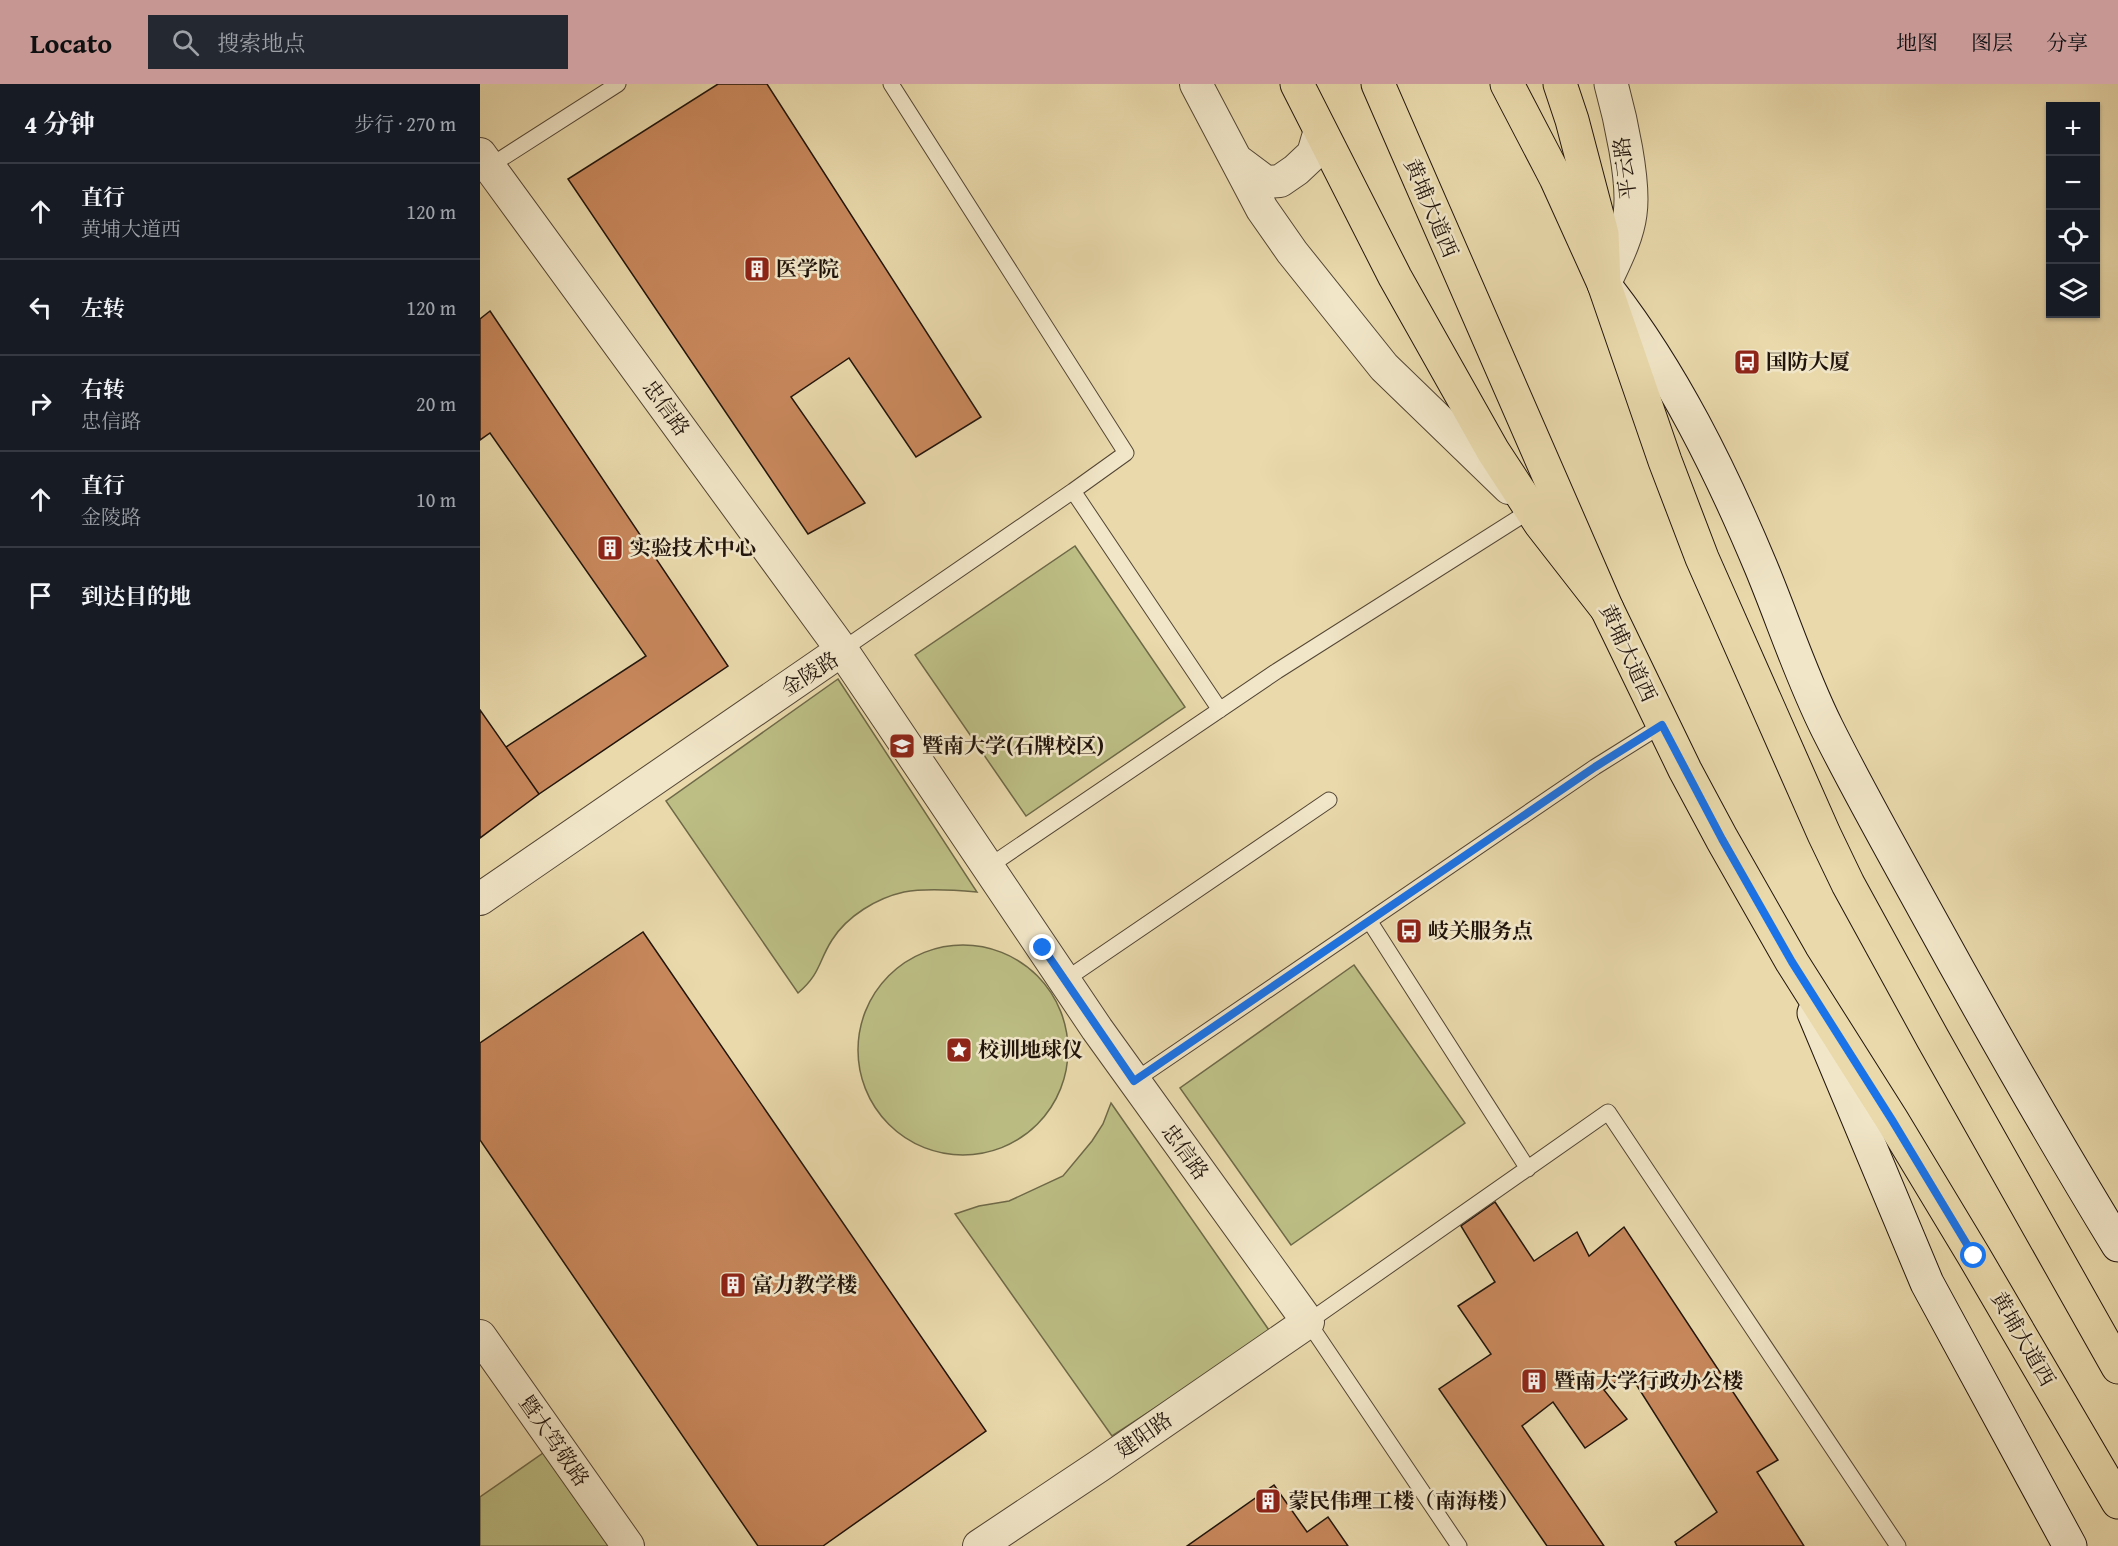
<!DOCTYPE html>
<html lang="zh">
<meta charset="utf-8">
<style>
body{margin:0;font-family:"Gentium Book Plus","Noto Serif SC",serif;background:#242831;color:#f1f3f6}
.controls{position:absolute;right:18px;top:18px;display:grid;overflow:hidden;border-radius:0px;box-shadow:0 2px 4px #0004}
.controls button{width:54px;height:54px;display:grid;place-items:center;padding:0;border:0;border-bottom:2px solid #363941;background:#171b24;color:#f1f3f6;font:30px sans-serif}
.stop{position:absolute;width:18px;height:18px;margin:-14px;border:4px solid #1a73e8;border-radius:50%;background:#fff}
.stop.end{background:#1a73e8;border-color:#fff;box-shadow:0 2px 6px #0008}
.list{margin:0;padding:0;list-style:none}
h2{display:flex;justify-content:space-between;align-items:center;height:78px;margin:0;padding:0 24px;font-size:26px}
h2 small{font-size:20px;font-weight:400;color:#9ea1a6}
.list li{display:grid;grid-template-columns:39px 1fr auto;gap:18px;align-items:center;box-sizing:border-box;height:96px;padding:0 24px;border-top:2px solid #363941}
.list b{display:block;font-size:22px;white-space:nowrap}
.list p{margin:0;font-size:20px;white-space:nowrap;color:#9ea1a6}
.list em{font-size:20px;font-style:normal;color:#9ea1a6}
.icon{flex:none;width:33px;height:33px;fill:none;stroke:currentColor;stroke-width:2;stroke-linecap:round;stroke-linejoin:round}
.map{position:relative;flex:none;width:1638px;height:1462px;overflow:hidden}
header{display:flex;align-items:center;gap:36px;box-sizing:border-box;height:84px;padding:0 30px;background:#c59692;color:#111}
header strong{font-size:28px}
nav{display:flex;gap:33px;margin-inline-start:auto;font-size:21px}
.search{width:420px;height:54px;background:#242831;display:flex;align-items:center;gap:15px;box-sizing:border-box;padding:0 21px;border-radius:0px;color:#9ea1a6;font-size:22px}
main{display:flex}
aside{flex:1;background:#171b24}
.map>svg:first-child{display:block}
.green{fill:#bcbe84;stroke:#6e6948;stroke-width:1.5}
.building{fill:#c8885c;stroke:#21140c;stroke-width:1.5}
.lines{fill:none;stroke-linecap:round;stroke-linejoin:round}
.service-casing{stroke:#534534;stroke-width:17}
.minor-casing{stroke:#534534;stroke-width:34}
.tertiary-casing{stroke:#534534;stroke-width:35}
.secondary-casing{stroke:#21140c;stroke-width:35}
.primary-casing{stroke:#21140c;stroke-width:35}
.motorway-casing{stroke:#21140c;stroke-width:35}
.service{stroke:#f1e6c8;stroke-width:15}
.minor{stroke:#f1e6c8;stroke-width:32}
.tertiary{stroke:#f1e6c8;stroke-width:33}
.secondary{stroke:#f1e6c8;stroke-width:33}
.primary{stroke:#e9d9ab;stroke-width:33}
.motorway{stroke:#e9d9ab;stroke-width:33}
.route{stroke:#1a73e8;stroke-width:8}
.labels{text-anchor:middle;stroke-width:5;stroke-linejoin:round;paint-order:stroke}
.street-label{font-size:21px;fill:#21140c;stroke:#f1e6c8}
.poi-label{font-size:21px;font-weight:bold;fill:#21140c;stroke:#f1e6c8;text-anchor:start}
</style>
<header>
<strong>Locato</strong>
<div class="search"><svg class="icon" aria-label="search" viewBox="0 0 24 24"><circle cx="10" cy="10" r="6"/><path d="M15 15l6 6"/></svg>搜索地点</div>
<nav><a>地图</a><a>图层</a><a>分享</a></nav>
</header>
<main>
<aside>
<h2>4 分钟<small>步行 · 270 m</small></h2>
<ul class="list">
<li><svg class="icon" aria-label="ahead" viewBox="0 0 24 24"><path d="M12 20V5M6 11l6-6 6 6"/></svg><div><b>直行</b><p>黄埔大道西</p></div><em>120 m</em></li>
<li><svg class="icon" aria-label="left" viewBox="0 0 24 24"><path d="M17 20v-9H6M10 6l-5 5 5 5"/></svg><div><b>左转</b></div><em>120 m</em></li>
<li><svg class="icon" aria-label="right" viewBox="0 0 24 24"><path d="M7 20v-9h11M14 6l5 5-5 5"/></svg><div><b>右转</b><p>忠信路</p></div><em>20 m</em></li>
<li><svg class="icon" aria-label="ahead" viewBox="0 0 24 24"><path d="M12 20V5M6 11l6-6 6 6"/></svg><div><b>直行</b><p>金陵路</p></div><em>10 m</em></li>
<li><svg class="icon" aria-label="arrive" viewBox="0 0 24 24"><path d="M6 21V4h12l-3 4 3 4H6"/></svg><div><b>到达目的地</b></div></li>
</ul>
</aside>
<div class="map">
<svg width="1638" height="1462" viewBox="0 0 1638 1462">
<rect width="100%" height="100%" fill="#e9d9ab"/>
<filter id="stains"><feTurbulence type="fractalNoise" baseFrequency=".00333" numOctaves="4"/><feColorMatrix values="0 0 0 0 .2 0 0 0 0 .09 0 0 0 0 .02 0 0 0 .5 -.17"/></filter>
<radialGradient id="worn" r=".72"><stop offset=".6" stop-color="#630" stop-opacity="0"/><stop offset="1" stop-color="#630" stop-opacity=".3"/></radialGradient>
<!-- green -->
<path class="green" d="M595,462L705,623L546,732L435,571Z
M358,595L497,808C476,806 444,804 424,808C397,814 367,832 352,856C338,878 341,889 318,909L186,717Z
M378 966a105 105 0 1 1 210 0a105 105 0 1 1-210 0Z
M874,881L985,1039L811,1161L700,1004Z
M631,1019L791,1249L632,1352L475,1130L499,1122L529,1117L583,1092L612,1057L623,1040Z
M76,1360L148,1462H0V1413Z"/>
<!-- building -->
<path class="building" d="M238,0H287L501,333L436,373L369,274L311,313L385,419L328,450L88,95Z
M10,227L248,582L59,710L26,663L166,572L10,349L0,356V235Z
M0,626L59,710L0,754Z
M163,848L506,1347L343,1462H278L0,1056V959Z
M1015,1118L1054,1177L1097,1148L1109,1172L1144,1143L1298,1376L1277,1388L1324,1462H1197L1195,1458L1237,1428L1149,1289L1124,1306L1147,1335L1105,1364L1073,1318L1042,1342L1124,1462H1067L959,1305L1011,1270L978,1222L1015,1198L981,1142Z
M794,1401L827,1448L848,1433L868,1462H707Z"/>
<g class="lines">
<defs>
<path id="service" d="M411,0L646,369L593,407
M10,82L138,0
M362,566L593,407L740,626
M508,783L797,587L1051,426
M890,838L1048,1085
M585,896L849,716
M654,997L1115,683L1182,641
M979,1462L828,1238L1128,1028L1418,1462"/>
<path id="minor" d="M716,0L782,125L812,168L904,283L1029,404
M0,70L362,566
M758,77L786,98L800,97L816,86L833,70L840,46
M0,815L362,566L617,945L828,1238L619,1382L499,1462
M0,1252L148,1462"/>
<path id="tertiary" d="M1124,200C1134,178 1147,154 1150,130C1155,98 1140,32 1131,0"/>
<path id="secondary" d="M1129,207C1193,290 1240,385 1281,483C1303,536 1321,592 1347,644C1378,706 1412,766 1445,826C1507,939 1571,1051 1638,1161
M1334,929L1447,1199L1590,1462"/>
<path id="primary" d="M898,0L1127,525L1205,686L1242,755L1312,878L1412,1036L1494,1172L1638,1418
M1027,0L1076,94L1124,200L1185,377L1222,474L1344,750L1368,800L1453,955L1638,1283"/>
<path id="motorway" d="M817,0L915,193L1013,367L1060,439L1127,525
M1080,0L1092,36L1122,150L1124,200"/>
</defs>
<!-- service casing -->
<use href="#service" class="service-casing"/>
<!-- minor casing -->
<use href="#minor" class="minor-casing"/>
<!-- tertiary casing -->
<use href="#tertiary" class="tertiary-casing"/>
<!-- secondary casing -->
<use href="#secondary" class="secondary-casing"/>
<!-- primary casing -->
<use href="#primary" class="primary-casing"/>
<!-- motorway casing -->
<use href="#motorway" class="motorway-casing"/>
<!-- service -->
<use href="#service" class="service"/>
<!-- minor -->
<use href="#minor" class="minor"/>
<!-- tertiary -->
<use href="#tertiary" class="tertiary"/>
<!-- secondary -->
<use href="#secondary" class="secondary"/>
<!-- primary -->
<use href="#primary" class="primary"/>
<!-- motorway -->
<use href="#motorway" class="motorway"/>
</g>
<g class="lines">
<!-- route -->
<path class="route" d="M563,864L654,997L1115,683L1182,641L1242,755L1312,878L1412,1036L1494,1172"/>
</g>
<!-- icons -->
<defs>
<symbol id="building-square" viewBox="-11 -11 22 22"><rect x="-9" y="-9" width="18" height="18" rx="4" fill="#8f2418" stroke="#f1e6c8"/><path d="M-4-6H4V6H1V3H-1V6H-4ZM-2.5-4.3h1.7v1.8h-1.7ZM.8-4.3h1.7v1.8H.8ZM-2.5-1h1.7V.8h-1.7ZM.8-1h1.7V.8H.8Z" fill="#fff"/></symbol>
<symbol id="bus-square" viewBox="-11 -11 22 22"><rect x="-9" y="-9" width="18" height="18" rx="4" fill="#8f2418" stroke="#f1e6c8"/><path d="M-5-6H5V4H4V6H2V4H-2V6H-4V4H-5ZM-3.5-4V0h7V-4ZM-3.5 1.2v1.5H-2V1.2ZM2 1.2v1.5H3.5V1.2Z" fill="#fff"/></symbol>
<symbol id="university-square" viewBox="-11 -11 22 22"><rect x="-9" y="-9" width="18" height="18" rx="4" fill="#8f2418" stroke="#f1e6c8"/><path d="M0-5L7-2L0 1L-7-2ZM-4 1L0 2.5L4 1V4Q0 6-4 4Z" fill="#fff"/></symbol>
<symbol id="sight-square" viewBox="-11 -11 22 22"><rect x="-9" y="-9" width="18" height="18" rx="4" fill="#8f2418" stroke="#f1e6c8"/><path d="M0-6L1.8-2.2L6-1.7L2.9 1.2L3.7 5.4L0 3.3L-3.7 5.4L-2.9 1.2L-6-1.7L-1.8-2.2Z" fill="#fff"/></symbol>
</defs>
<g fill-rule="evenodd">
<use href="#building-square" x="262" y="170" width="30" height="30"/>
<use href="#bus-square" x="1252" y="263" width="30" height="30"/>
<use href="#building-square" x="115" y="449" width="30" height="30"/>
<use href="#university-square" x="407" y="647" width="30" height="30"/>
<use href="#bus-square" x="914" y="832" width="30" height="30"/>
<use href="#sight-square" x="464" y="951" width="30" height="30"/>
<use href="#building-square" x="238" y="1186" width="30" height="30"/>
<use href="#building-square" x="1039" y="1282" width="30" height="30"/>
<use href="#building-square" x="773" y="1402" width="30" height="30"/>
</g>
<g class="labels">
<!-- street labels -->
<g class="street-label">
<text transform="translate(1145 84) rotate(-97)" y="7">平云路</text>
<text transform="translate(951 124) rotate(67)" y="7">黄埔大道西</text>
<text transform="translate(186 324) rotate(54)" y="7">忠信路</text>
<text transform="translate(1148 569) rotate(65)" y="7">黄埔大道西</text>
<text transform="translate(330 590) rotate(-32)" y="7">金陵路</text>
<text transform="translate(705 1068) rotate(54)" y="7">忠信路</text>
<text transform="translate(1543 1255) rotate(60)" y="7">黄埔大道西</text>
<text transform="translate(664 1351) rotate(-35)" y="7">建阳路</text>
<text transform="translate(74 1357) rotate(55)" y="7">暨大笃敬路</text>
</g>
<!-- poi labels -->
<g class="poi-label">
<text x="296" y="192">医学院</text>
<text x="1286" y="285">国防大厦</text>
<text x="150" y="471">实验技术中心</text>
<text x="442" y="669">暨南大学(石牌校区)</text>
<text x="948" y="854">岐关服务点</text>
<text x="498" y="973">校训地球仪</text>
<text x="272" y="1208">富力教学楼</text>
<text x="1074" y="1304">暨南大学行政办公楼</text>
<text x="808" y="1424">蒙民伟理工楼（南海楼）</text>
</g>
</g>
<rect width="100%" height="100%" filter="url(#stains)"/>
<rect width="100%" height="100%" fill="url(#worn)"/>
</svg>
<div class="controls">
<button>+</button>
<button>−</button>
<button><svg class="icon" aria-label="locate" viewBox="0 0 24 24"><circle cx="12" cy="12" r="6"/><path d="M12 2v4M12 18v4M2 12h4M18 12h4"/></svg></button>
<button><svg class="icon" aria-label="layers" viewBox="0 0 24 24"><path d="M12 4l9 5-9 5-9-5zM3 14l9 5 9-5"/></svg></button>
</div>
<div class="stop" style="left:1494px;top:1172px"></div>
<div class="stop end" style="left:563px;top:864px"></div>
</div>
</main>
